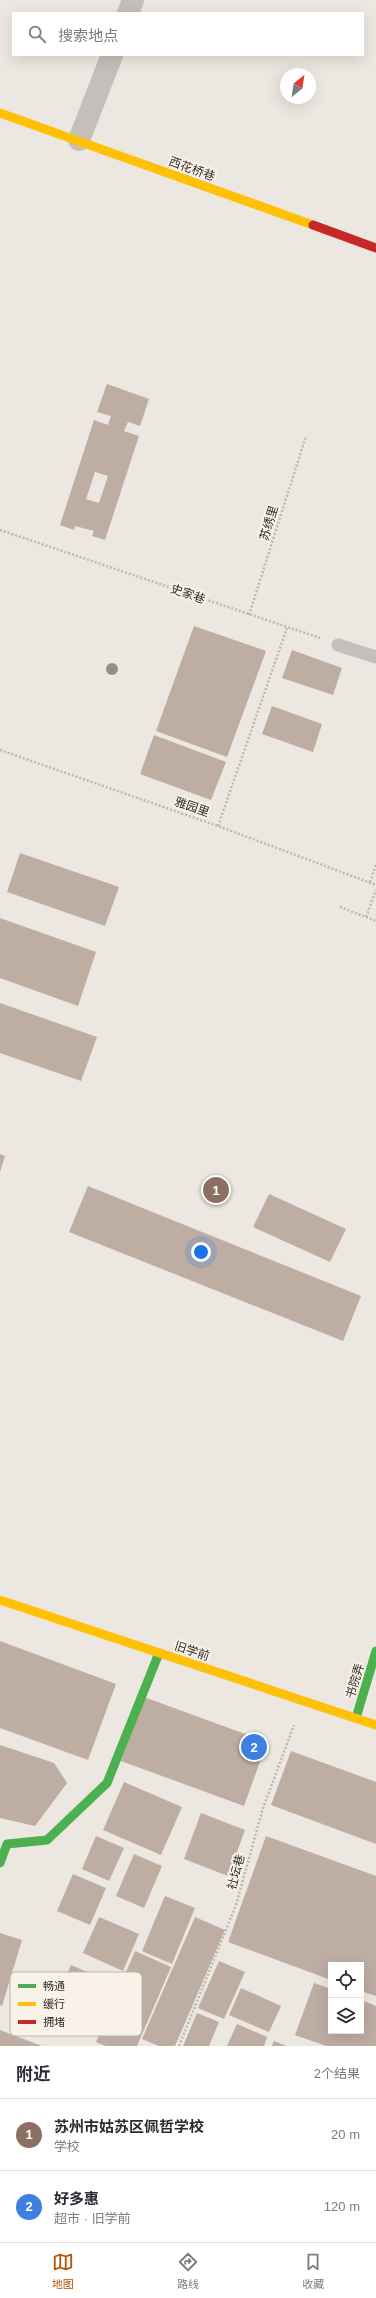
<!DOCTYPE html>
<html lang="zh">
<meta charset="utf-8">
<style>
body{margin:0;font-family:Arial,"Noto Sans SC",sans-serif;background:#f7f7f7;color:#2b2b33}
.controls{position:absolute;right:12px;bottom:12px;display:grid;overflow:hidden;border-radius:0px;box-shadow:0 4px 16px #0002}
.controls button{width:36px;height:36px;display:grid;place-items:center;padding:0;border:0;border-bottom:1px solid #e1e1e2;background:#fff;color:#2b2b33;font:20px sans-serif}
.compass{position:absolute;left:280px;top:68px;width:36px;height:36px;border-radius:50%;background:#fff;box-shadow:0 4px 16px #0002;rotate:30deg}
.you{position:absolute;left:201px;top:1252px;width:14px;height:14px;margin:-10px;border:3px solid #fff;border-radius:50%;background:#1a73e8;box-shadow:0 0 0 6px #1a73e833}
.badge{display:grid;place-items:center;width:26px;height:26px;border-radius:50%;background:#b45309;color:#fff;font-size:13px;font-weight:700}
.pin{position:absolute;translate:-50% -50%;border:2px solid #fff;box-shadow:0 1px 4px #0006}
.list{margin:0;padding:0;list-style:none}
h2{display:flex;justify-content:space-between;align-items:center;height:52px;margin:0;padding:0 16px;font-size:17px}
h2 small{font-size:13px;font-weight:400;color:#7c7c81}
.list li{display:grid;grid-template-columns:26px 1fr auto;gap:12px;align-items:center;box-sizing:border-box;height:72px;padding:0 16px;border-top:1px solid #e1e1e2}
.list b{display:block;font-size:15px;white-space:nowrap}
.list p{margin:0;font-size:13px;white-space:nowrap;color:#7c7c81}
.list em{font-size:13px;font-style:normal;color:#7c7c81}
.icon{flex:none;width:22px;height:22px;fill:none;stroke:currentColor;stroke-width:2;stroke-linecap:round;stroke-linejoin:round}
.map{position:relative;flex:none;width:376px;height:2046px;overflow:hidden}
.search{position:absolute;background:#fff;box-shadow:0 4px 16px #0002;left:12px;right:12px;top:12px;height:44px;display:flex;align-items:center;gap:10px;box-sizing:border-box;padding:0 14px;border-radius:0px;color:#7c7c81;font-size:15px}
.sheet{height:196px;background:#fff}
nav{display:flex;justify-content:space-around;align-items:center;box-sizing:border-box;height:56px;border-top:1px solid #e1e1e2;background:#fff;font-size:11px;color:#7c7c81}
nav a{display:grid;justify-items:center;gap:2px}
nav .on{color:#b45309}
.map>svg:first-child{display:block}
.building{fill:#beada3;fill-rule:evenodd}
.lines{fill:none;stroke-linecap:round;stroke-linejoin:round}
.path{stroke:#bdb8b2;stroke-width:2.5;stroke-dasharray:2 2;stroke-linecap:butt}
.lane{stroke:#c4bfba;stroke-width:13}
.street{stroke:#c4bfba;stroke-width:22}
.fast{stroke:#4caf50;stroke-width:9}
.slow{stroke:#ffc107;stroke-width:9}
.jam{stroke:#c62828;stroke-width:9}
.tree{fill:#8e947e}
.labels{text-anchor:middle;stroke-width:4;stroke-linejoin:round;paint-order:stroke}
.street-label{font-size:12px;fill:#342d28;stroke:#f8f2e8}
.key{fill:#f8f2e8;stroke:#bdb7ae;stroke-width:1}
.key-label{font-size:11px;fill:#342d28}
</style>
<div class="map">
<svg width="376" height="2046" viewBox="0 0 376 2046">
<rect width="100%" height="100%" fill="#ece7e0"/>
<!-- building -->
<path class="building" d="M107,384L149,399L140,426L128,422L124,431L139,436L105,540L92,536L94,531L75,526L74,530L60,525L94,420L108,425L111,416L97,412ZM95,472L108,476L99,503L86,499Z
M194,626L266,651L227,757L156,731Z
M292,650L342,668L333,695L282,678Z
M272,706L322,724L313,752L262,734Z
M154,735L226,762L211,800L140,774Z
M20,853L119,887L105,926L7,892Z
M0,918L96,952L78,1006L0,978Z
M0,1003L97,1037L81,1081L0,1053Z
M0,1154L5,1156L0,1172Z
M88,1186L361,1296L343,1341L69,1232Z
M269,1194L346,1229L330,1262L253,1227Z
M0,1641L116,1684L88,1760L0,1728Z
M144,1697L267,1742L244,1806L121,1761Z
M0,1745L54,1763L67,1783L35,1826L0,1818Z
M291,1751L376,1782V1844L271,1805Z
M124,1782L182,1807L161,1855L103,1830Z
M201,1813L245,1830L228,1876L184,1859Z
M96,1836L124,1848L109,1881L82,1869Z
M266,1836L376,1876V1996L361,1991V1965H331V1980L228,1942Z
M134,1854L162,1866L144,1908L116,1896Z
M73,1874L106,1888L90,1925L57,1911Z
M165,1896L195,1908L172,1964L142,1951Z
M99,1917L139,1934L123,1971L83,1953Z
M195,1917L225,1930L175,2046H159L142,2039Z
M0,1933L22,1940L2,2006L0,2005Z
M135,1951L171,1967L137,2046H106L96,2042Z
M219,1961L245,1972L224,2019L198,2008Z
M71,1965L115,1984L100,2019L56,2000Z
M314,1983L331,1989V2031H361V2000L376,2006V2046H326L295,2035Z
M241,1988L281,2006L269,2032L229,2015Z
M197,2013L219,2022L209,2046H183Z
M237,2024L267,2037L264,2046H227Z
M0,2030L42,2046H0Z
M274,2041L287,2046H272Z"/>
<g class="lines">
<!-- path -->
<path class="path" d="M0,530L320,638
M249,615L306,436
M0,750L218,826L376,885
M218,826L287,628
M370,882L376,865
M340,907L376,921
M366,917L376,890
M179,2046L236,1905L263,1808L294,1725"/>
<!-- lane -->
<path class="lane" d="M338,645L376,657"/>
<!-- street -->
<path class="street" d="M128,13L133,0
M79,140L112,55"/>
<!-- fast -->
<path class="fast" d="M356,1718L376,1651
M0,1863L7,1844L47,1840L107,1783L159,1653"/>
<!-- slow -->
<path class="slow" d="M0,113L313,225
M0,1600L376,1725"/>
<!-- jam -->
<path class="jam" d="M313,225L376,248"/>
</g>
<!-- trees -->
<circle class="tree" cx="112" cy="669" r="6"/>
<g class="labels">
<!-- street labels -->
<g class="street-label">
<text transform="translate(192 169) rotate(20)" y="4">西花桥巷</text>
<text transform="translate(269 523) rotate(-73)" y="4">苏绣里</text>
<text transform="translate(188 594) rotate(19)" y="4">史家巷</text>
<text transform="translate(192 807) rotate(19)" y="4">雅园里</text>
<text transform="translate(192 1651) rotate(18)" y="4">旧学前</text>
<text transform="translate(355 1681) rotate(-73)" y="4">书院弄</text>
<text transform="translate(236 1872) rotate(-75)" y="4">社坛巷</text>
</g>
</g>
<!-- legend -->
<rect x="10" y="1972" width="132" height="64" rx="6" class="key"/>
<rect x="18" y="1984" width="18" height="4" fill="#4caf50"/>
<rect x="18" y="2002" width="18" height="4" fill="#ffc107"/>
<rect x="18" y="2020" width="18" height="4" fill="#c62828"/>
<g class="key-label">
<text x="43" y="1990">畅通</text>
<text x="43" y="2008">缓行</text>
<text x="43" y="2026">拥堵</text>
</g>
</svg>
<div class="controls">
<button><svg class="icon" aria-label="locate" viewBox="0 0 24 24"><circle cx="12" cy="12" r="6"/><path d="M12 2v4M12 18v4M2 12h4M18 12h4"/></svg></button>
<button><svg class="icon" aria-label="layers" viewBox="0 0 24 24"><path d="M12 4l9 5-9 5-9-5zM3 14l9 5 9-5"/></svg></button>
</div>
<svg class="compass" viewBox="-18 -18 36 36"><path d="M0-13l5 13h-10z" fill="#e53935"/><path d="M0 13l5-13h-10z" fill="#7c7c81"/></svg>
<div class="you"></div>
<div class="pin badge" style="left:216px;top:1190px;background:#8d6e63">1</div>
<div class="pin badge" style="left:254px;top:1747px;background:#3f7fe0">2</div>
<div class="search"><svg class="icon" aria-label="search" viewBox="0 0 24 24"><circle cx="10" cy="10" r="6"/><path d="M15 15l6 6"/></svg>搜索地点</div>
</div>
<section class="sheet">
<h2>附近<small>2个结果</small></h2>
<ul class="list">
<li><span class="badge" style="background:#8d6e63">1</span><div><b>苏州市姑苏区佩哲学校</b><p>学校</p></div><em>20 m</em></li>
<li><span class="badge" style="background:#3f7fe0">2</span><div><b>好多惠</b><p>超市 · 旧学前</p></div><em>120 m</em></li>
</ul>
</section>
<nav>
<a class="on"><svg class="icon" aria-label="map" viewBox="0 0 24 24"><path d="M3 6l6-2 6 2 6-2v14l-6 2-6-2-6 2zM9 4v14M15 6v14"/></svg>地图</a>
<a><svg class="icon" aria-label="directions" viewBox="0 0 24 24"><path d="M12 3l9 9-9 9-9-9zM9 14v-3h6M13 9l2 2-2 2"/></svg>路线</a>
<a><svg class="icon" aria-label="saved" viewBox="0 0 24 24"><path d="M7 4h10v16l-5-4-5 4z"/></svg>收藏</a>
</nav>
